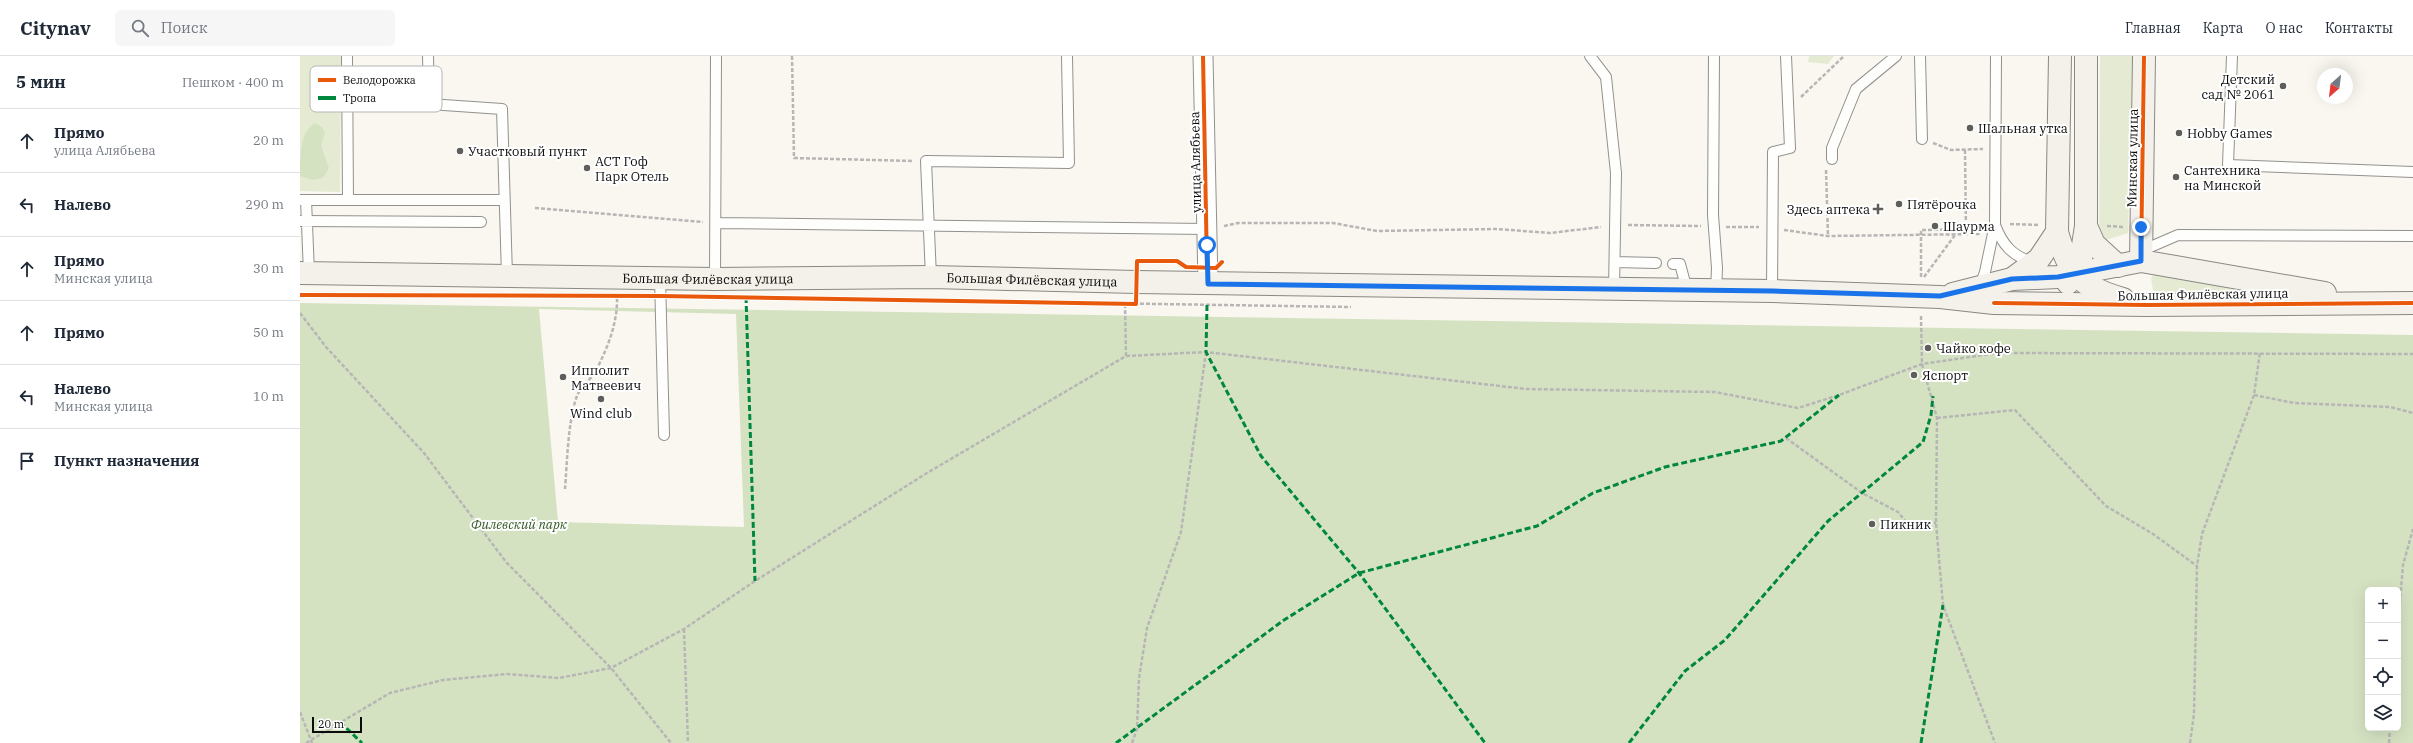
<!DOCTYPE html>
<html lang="ru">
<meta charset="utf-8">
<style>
body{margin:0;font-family:"IBM Plex Serif",serif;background:#f6f6f7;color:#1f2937}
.controls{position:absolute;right:12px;bottom:12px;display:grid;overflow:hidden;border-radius:6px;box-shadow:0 4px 16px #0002}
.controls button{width:36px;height:36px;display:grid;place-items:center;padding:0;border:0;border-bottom:1px solid #e0e1e3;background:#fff;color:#1f2937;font:20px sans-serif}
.compass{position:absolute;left:2017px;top:12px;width:36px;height:36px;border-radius:50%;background:#fff;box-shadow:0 4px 16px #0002;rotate:208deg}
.scale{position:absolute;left:12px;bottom:10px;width:50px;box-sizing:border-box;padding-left:4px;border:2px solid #0b0b0b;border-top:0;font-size:11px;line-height:14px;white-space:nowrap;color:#0b0b0b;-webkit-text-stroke:3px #fff;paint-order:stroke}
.stop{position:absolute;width:12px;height:12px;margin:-9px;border:3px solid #1a73e8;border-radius:50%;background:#fff}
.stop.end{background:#1a73e8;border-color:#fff;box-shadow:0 1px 4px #0008}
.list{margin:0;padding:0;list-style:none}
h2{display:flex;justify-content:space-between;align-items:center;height:52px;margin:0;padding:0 16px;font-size:17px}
h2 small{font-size:13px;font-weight:400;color:#747a83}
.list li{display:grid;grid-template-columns:26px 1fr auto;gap:12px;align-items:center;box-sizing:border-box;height:64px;padding:0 16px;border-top:1px solid #e0e1e3}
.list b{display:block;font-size:15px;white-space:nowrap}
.list p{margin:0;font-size:13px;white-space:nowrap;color:#747a83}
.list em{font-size:13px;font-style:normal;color:#747a83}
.icon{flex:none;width:22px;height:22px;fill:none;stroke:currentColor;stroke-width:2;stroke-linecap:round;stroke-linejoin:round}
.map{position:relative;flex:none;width:2113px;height:687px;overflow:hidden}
header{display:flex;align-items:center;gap:24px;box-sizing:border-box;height:56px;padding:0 20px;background:#fff;border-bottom:1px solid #e0e1e3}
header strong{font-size:19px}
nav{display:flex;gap:22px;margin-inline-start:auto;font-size:14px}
.search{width:280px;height:36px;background:#f6f6f7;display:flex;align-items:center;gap:10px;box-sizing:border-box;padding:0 14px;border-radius:6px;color:#747a83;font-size:15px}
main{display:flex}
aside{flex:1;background:#fff}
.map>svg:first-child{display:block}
.green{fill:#e4ebd2}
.forest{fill:#d5e2c2;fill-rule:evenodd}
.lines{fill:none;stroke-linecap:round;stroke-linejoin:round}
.lane-casing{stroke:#92918e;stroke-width:12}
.street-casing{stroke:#92918e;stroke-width:21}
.secondary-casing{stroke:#898885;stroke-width:24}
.path{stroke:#b7b6b5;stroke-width:2.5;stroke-dasharray:4 2;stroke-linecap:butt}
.lane{stroke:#fefefd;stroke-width:10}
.street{stroke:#fefefd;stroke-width:19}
.secondary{stroke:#f3f1e9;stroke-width:22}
.quiet{stroke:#00873e;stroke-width:3;stroke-dasharray:6 3;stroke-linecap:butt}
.cycleway-casing{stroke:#fff;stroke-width:6}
.cycleway{stroke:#e8590c;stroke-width:4}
.route{stroke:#1a73e8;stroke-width:5}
.poi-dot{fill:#5e5e5b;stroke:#fff;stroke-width:1.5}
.labels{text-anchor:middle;stroke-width:4;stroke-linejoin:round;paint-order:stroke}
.poi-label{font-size:13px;fill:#0b0b0b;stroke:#fff;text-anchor:start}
.street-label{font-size:13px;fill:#0b0b0b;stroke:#fff}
.park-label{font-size:13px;font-style:italic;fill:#345a25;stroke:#fff}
.key{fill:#fff;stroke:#b6b6b6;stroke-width:1}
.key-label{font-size:11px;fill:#0b0b0b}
</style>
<header>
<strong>Citynav</strong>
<div class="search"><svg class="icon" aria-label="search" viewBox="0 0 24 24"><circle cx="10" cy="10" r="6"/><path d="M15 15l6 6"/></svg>Поиск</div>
<nav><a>Главная</a><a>Карта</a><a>О нас</a><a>Контакты</a></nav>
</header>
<main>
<aside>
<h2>5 мин<small>Пешком · 400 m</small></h2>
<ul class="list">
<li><svg class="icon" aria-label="ahead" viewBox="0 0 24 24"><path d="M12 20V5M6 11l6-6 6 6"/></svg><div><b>Прямо</b><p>улица Алябьева</p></div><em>20 m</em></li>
<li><svg class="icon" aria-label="left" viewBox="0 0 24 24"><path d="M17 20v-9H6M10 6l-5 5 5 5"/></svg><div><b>Налево</b></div><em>290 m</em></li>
<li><svg class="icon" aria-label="ahead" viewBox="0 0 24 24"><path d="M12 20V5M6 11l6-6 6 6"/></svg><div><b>Прямо</b><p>Минская улица</p></div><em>30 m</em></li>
<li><svg class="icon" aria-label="ahead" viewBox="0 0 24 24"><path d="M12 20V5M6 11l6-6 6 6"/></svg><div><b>Прямо</b></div><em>50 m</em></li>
<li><svg class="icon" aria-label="left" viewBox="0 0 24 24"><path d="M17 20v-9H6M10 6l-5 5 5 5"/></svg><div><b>Налево</b><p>Минская улица</p></div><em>10 m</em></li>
<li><svg class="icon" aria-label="arrive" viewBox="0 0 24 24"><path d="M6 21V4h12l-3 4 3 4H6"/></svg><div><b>Пункт назначения</b></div></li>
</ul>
</aside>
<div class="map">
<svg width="2113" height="687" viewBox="0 0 2113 687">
<rect width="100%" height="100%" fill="#f9f7f0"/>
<!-- green -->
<path class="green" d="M0,0H41L40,136L0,135Z
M1509,0H1534L1528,8L1508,6Z
M1800,0H1833L1828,177L1799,186Z
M1854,218L1994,242L1858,237L1853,234L1851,222Z"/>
<!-- forest -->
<path class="forest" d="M15,67L22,71L25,77L21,90L29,112L23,122L13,124L0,120C0,101 0,75 15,67Z
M0,247L2113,279V687H0ZM239,253L436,258L444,471L258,466ZM2068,534H2098V672H2068Z"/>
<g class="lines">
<defs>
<path id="lane" d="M47,0L48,144
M128,0L129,48L202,53L207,220
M1290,0L1306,21L1316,117L1314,233
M1414,0L1413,159L1417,212L1416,235
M1620,0L1622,83
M1932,0L1928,109L2113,116
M1532,103V92L1556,33L1596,0
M0,144H204
M6,144L9,217
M0,165L181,166
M416,167L907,173
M1695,169C1703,190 1712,199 1733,207
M1841,195L1878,179L2113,180
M1315,206L1356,207
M1373,208H1380L1387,234
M631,221L626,105L769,107L767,0
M360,222L364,379
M415,223L416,0
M1680,230L1685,216L1695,168L1696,0
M1472,235L1473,96L1490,92L1486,0"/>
<path id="street" d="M903,0L908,227"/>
<g id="secondary">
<path d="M1786,170L1794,188L1818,210"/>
<path d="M1757,176C1769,218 1780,231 1823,243"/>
<path d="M1841,205L1844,0"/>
<path id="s1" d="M0,217L415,223L631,221L836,226L1472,235L1640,241L1694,247L1847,249L2113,247"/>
<path d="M1712,223L1758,221L1841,205L2025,237"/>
<path d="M1768,227L1775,218L1781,202L1786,170V0"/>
<path d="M1653,238L1712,223L1739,203L1757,176L1760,0"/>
</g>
</defs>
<!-- lane casing -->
<use href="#lane" class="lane-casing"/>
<!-- street casing -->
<use href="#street" class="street-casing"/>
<!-- secondary casing -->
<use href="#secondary" class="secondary-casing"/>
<!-- path -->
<path class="path" d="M492,0L494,102L613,105
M1501,41L1544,0
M1633,87L1651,94L1683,93
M1665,94L1666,178
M1526,114L1528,180
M235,152L403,166
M1710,168L1739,169
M1328,169L1401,170
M924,170L938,167H1033L1077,175L1197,173L1250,177L1301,171
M1807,170L1824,171
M1426,171H1459
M1484,174L1528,180L1681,178
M857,205H877
M1621,221V174L1681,173
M1624,221L1655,179
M0,239H93
M540,243L1051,251
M0,257L26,291L124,397L206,506L311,612L371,687
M1621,260L1622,308L1637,362L1636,467L1643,549L1695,687
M826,300L906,296L1226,333L1415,336L1498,352L1539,339L1622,308L1697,297L2113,298
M1954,339L1994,347L2090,351L2113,357
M1637,362L1715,354L1806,450L1853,478L1897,510
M1486,382L1562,437L1598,456L1607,467L1619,473L1626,466L1636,467
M265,433C267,410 268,353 280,334C283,328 290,324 294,318C307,294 318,267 317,240
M2098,571L2103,509L2113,473
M384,573L388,687
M0,656L12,687
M6,687L90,637L143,624L207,618L259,622L311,612L384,573L455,525L627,417L826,300L825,247
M832,687L837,673L839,622L847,572L881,476L906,296
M1890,687L1894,658L1897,510L1902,478L1954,339L1960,296
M2089,687L2090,672"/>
<!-- lane -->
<use href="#lane" class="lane"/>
<!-- street -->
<use href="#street" class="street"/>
<!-- secondary -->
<use href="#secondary" class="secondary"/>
<!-- quiet -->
<path class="quiet" d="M446,241L455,525
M907,249L906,296L961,400L1059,517L1185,687
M40,666L62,687
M816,687L984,564L1059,517L1237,470L1293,437L1365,411L1481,385L1539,339
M1329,687L1385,615L1425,584L1528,465L1623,386L1631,359L1633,340
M1621,687L1643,549"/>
<defs>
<path id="cycleway" d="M903,0L907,211
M1841,205L1844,0
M0,239L361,240L836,248L837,205H877L886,211L916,212L922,206
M1694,247L1847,249L2113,247"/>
</defs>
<!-- cycleway casing -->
<use href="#cycleway" class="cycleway-casing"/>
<!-- cycleway -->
<use href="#cycleway" class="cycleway"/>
</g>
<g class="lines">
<!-- route -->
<path class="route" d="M907,189L908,228L1472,235L1640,240L1712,223L1758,221L1841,205V171"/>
</g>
<!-- markers -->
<g class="poi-dot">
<circle cx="1983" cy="30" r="4"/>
<circle cx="1670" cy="72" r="4"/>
<circle cx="1879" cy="77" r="4"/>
<circle cx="160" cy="95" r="4"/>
<circle cx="287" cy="112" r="4"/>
<circle cx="1876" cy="121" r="4"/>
<circle cx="1599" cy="148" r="4"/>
<path d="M1576 147h4v4h4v4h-4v4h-4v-4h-4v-4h4z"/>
<circle cx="1635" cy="170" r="4"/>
<circle cx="1628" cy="292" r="4"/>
<circle cx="1614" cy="319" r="4"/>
<circle cx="263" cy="321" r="4"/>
<circle cx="301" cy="343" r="4"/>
<circle cx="1572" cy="468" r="4"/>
</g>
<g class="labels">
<!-- poi labels -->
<g class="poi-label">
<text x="1975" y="28" text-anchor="end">Детский<tspan x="1975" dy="15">сад № 2061</tspan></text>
<text x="1678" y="77">Шальная утка</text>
<text x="1887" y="82">Hobby Games</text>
<text x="168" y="100">Участковый пункт</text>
<text x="295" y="110">АСТ Гоф<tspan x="295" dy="15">Парк Отель</tspan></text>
<text x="1884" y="119">Сантехника<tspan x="1884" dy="15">на Минской</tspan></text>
<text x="1607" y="153">Пятёрочка</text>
<text x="1570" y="158" text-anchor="end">Здесь аптека</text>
<text x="1643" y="175">Шаурма</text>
<text x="1636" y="297">Чайко кофе</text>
<text x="271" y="319">Ипполит<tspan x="271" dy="15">Матвеевич</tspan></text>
<text x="1622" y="324">Яспорт</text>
<text x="301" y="362" text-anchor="middle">Wind club</text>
<text x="1580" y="473">Пикник</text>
</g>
<!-- street labels -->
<g class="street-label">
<text transform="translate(1832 102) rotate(-89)" y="5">Минская улица</text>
<text transform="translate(895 106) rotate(-91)" y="5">улица Алябьева</text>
<text dy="5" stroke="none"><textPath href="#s1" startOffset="408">Большая Филёвская улица</textPath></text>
<text dy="5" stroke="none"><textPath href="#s1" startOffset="732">Большая Филёвская улица</textPath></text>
<text transform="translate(1903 238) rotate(-1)" y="5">Большая Филёвская улица</text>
</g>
<!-- park labels -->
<g class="park-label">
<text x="219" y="473">Филевский парк</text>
</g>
</g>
<!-- legend -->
<rect x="10" y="10" width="132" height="46" rx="6" class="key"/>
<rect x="18" y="22" width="18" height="4" fill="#e8590c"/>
<rect x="18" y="40" width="18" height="4" fill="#00873e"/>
<g class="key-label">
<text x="43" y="28">Велодорожка</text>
<text x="43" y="46">Тропа</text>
</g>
</svg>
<div class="controls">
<button>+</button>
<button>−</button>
<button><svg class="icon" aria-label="locate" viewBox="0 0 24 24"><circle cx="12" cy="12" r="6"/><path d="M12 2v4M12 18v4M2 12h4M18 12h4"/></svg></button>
<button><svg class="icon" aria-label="layers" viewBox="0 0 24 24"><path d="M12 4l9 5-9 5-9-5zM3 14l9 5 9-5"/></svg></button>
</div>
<svg class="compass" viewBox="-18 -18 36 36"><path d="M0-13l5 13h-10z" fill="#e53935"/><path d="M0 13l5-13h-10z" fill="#747a83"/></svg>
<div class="scale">20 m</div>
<div class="stop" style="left:907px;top:189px"></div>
<div class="stop end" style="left:1841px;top:171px"></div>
</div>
</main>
